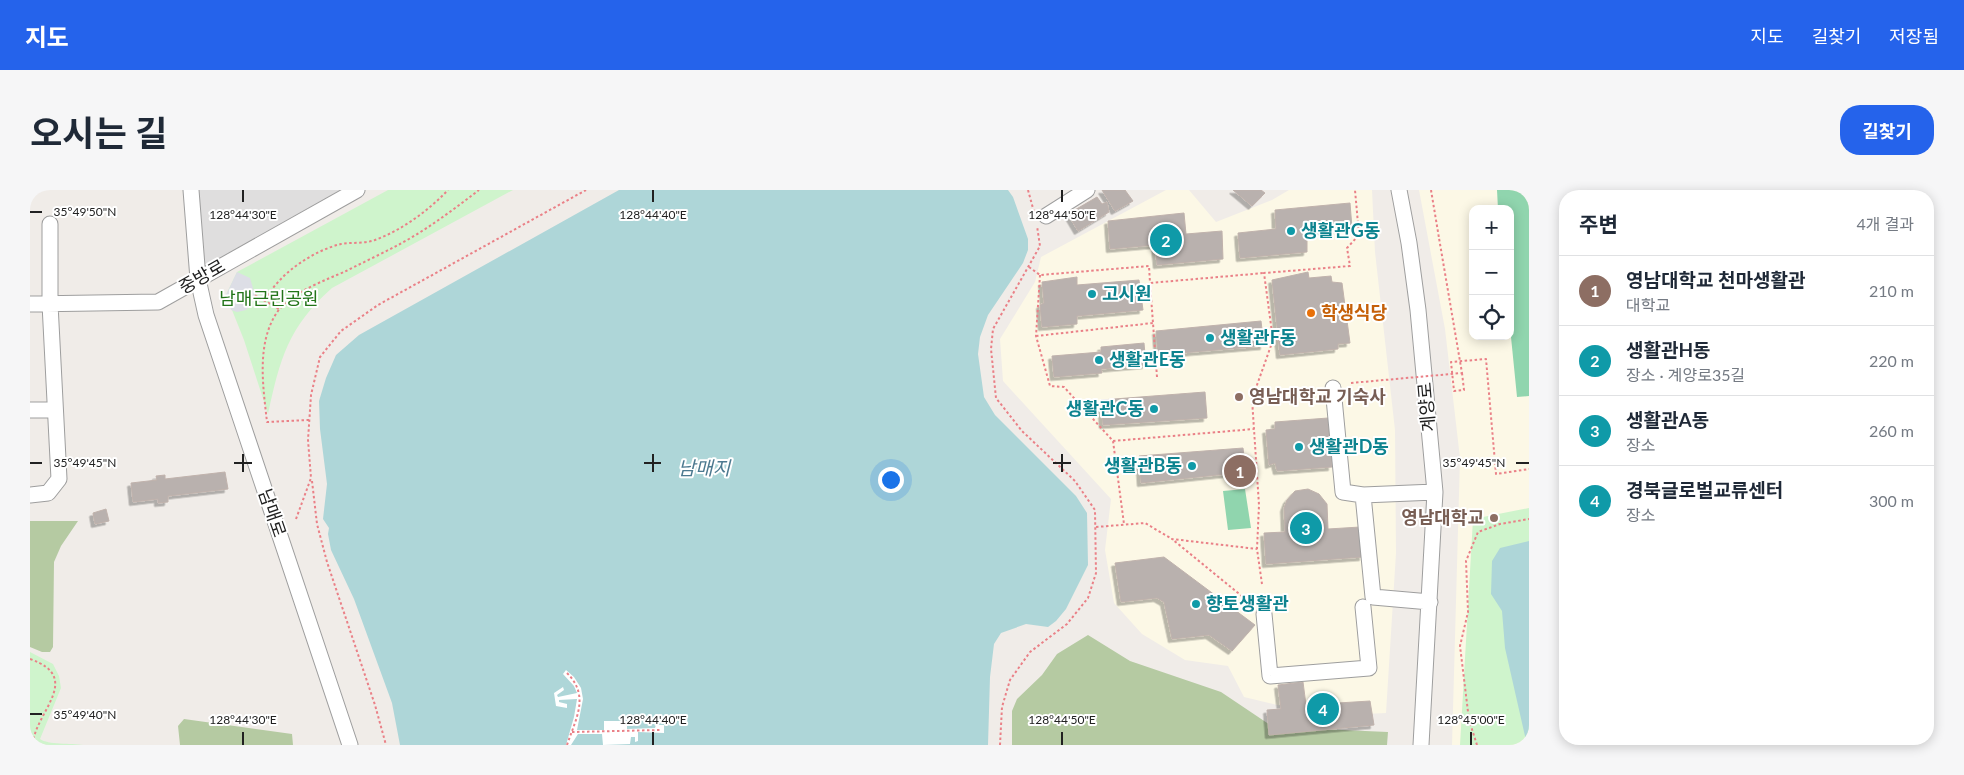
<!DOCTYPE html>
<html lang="ko">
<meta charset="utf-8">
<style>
body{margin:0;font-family:Lato,"Noto Sans KR",sans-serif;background:#f6f6f7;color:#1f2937}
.controls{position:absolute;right:15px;top:15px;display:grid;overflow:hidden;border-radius:10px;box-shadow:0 2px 12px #0003}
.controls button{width:45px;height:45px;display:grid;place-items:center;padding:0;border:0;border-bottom:1px solid #e0e1e3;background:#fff;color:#1f2937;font:25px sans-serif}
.you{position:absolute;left:860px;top:289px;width:18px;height:18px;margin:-12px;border:4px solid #fff;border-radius:50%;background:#1a73e8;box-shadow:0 0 0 8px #1a73e833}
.badge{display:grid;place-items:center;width:32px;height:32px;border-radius:50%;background:#2563eb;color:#fff;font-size:16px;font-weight:700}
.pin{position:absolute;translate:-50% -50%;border:2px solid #fff;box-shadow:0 1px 5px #0006}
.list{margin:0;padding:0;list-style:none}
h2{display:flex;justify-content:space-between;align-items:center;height:65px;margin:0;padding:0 20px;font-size:21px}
h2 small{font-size:16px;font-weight:400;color:#747a83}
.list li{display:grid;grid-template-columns:32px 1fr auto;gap:15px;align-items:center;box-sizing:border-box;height:70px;padding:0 20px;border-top:1px solid #e0e1e3}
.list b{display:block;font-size:19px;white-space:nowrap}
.list p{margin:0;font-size:16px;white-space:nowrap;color:#747a83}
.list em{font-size:16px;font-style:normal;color:#747a83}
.icon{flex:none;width:28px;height:28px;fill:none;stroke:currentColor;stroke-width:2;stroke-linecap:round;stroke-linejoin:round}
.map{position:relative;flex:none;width:1499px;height:555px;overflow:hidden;border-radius:20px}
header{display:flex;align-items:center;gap:30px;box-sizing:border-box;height:70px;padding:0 25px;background:#2563eb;color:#fff}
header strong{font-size:24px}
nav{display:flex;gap:28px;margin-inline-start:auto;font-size:18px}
.intro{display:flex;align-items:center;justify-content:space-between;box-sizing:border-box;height:120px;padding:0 30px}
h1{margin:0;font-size:35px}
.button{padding:12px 22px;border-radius:20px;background:#2563eb;color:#fff;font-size:18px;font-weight:700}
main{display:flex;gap:30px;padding:0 30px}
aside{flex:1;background:#fff;border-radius:20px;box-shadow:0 2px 12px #0003}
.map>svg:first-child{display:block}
.residential{fill:#dfdede}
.education{fill:#fcf8e6;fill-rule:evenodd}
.forest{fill:#b5caa2}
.park{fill:#cff4cc}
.pitch{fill:#90d5ae}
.plaza{fill:#dddee6}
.water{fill:#aed6d8}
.pier{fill:#fff}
.building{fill:#b9b1ae;stroke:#c0b2ac;filter:url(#shadow)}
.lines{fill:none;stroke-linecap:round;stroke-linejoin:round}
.minor-casing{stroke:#9e9e9e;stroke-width:17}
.path{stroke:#ea8087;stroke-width:2;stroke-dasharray:2.5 2.5;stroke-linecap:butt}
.minor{stroke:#fff;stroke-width:15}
.path-bridge{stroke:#ea8087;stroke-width:2;stroke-dasharray:2.5 2.5;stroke-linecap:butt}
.ticks{fill:none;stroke:#212121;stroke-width:2}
.culture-dot{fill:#0f9aa8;stroke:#fff;stroke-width:2}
.food-dot{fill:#e8710a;stroke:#fff;stroke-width:2}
.education-dot{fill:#8d6e63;stroke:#fff;stroke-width:2}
.labels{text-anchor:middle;stroke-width:4;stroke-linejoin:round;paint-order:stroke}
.culture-label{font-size:18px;font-weight:bold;fill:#0d838f;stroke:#fff;text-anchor:start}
.street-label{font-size:18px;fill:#212121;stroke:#fff}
.park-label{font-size:18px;fill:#227419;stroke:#fff}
.food-label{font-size:18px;font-weight:bold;fill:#c56008;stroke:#fff;text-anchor:start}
.education-label{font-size:18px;font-weight:bold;fill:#785e54;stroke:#fff;text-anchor:start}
.water-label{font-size:19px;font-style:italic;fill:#4d7a90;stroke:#fff}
.ticks-label{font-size:12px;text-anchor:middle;fill:#212121;stroke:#fff;stroke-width:4;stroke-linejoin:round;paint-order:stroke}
</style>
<header>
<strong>지도</strong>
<nav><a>지도</a><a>길찾기</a><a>저장됨</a></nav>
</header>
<div class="intro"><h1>오시는 길</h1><a class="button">길찾기</a></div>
<main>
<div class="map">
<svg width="1499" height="555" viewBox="0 0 1499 555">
<defs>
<filter id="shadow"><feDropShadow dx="-3.5" dy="3.5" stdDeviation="0" flood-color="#0004"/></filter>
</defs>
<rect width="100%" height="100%" fill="#f0ece8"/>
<!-- residential -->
<path class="residential" d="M162,0H328L168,89Z"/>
<!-- education -->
<path class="education" d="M1136,0H1159L1186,32L1242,10L1259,0H1342L1345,62L1365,240L1366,363L1356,523L1293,526L1214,507L1198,476L1155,470L1112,444L1084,413L1075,360L1081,309L973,191L970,149L1005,92L1011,67Z
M1389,0H1499V555H1422L1430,268L1415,139ZM1443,19H1480V146H1443Z"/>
<!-- forest -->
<path class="forest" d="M0,331H48L31,356L24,372L23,457L20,462H12L0,457Z
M1058,445L1100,471L1191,502L1243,537L1358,542L1357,555H982V521L987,509L1012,485L1027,464Z
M154,529L262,544L263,555H150L148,536Z"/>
<!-- park -->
<path class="park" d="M358,0H483L302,98C258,137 250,169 238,224L214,150L196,105L207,82Z
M1499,318V555H1430L1443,329Z
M0,462L23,474L29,486L31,498L10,549C18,555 41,553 53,555H0Z"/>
<!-- pitch -->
<path class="pitch" d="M1467,0H1499V206L1487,207L1480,137V19H1468Z
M1215,299L1221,338L1198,340L1193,301Z"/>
<!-- plaza -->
<path class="plaza" d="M207,82L220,88L225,105L222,114L216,120L207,122L201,120L196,105Z"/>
<!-- water -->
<path class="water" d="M589,0H978L983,7L998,49V60L993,73L958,125L950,147L948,164L954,207L965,225L1046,306L1057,323L1058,375L1036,419L1026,431L1018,437L996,434L971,443L964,454L960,487L958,555H370L362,513L324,409L301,360L298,344L299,338L293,329L297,294L290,239L289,211L296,188L306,165L329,145Z
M1499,351V555H1497L1475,458L1472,421L1461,404L1462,371L1470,358Z"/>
<!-- pier -->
<path class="pier" d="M536,480L544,487L551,498L553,509L547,540H574V531H597V539L625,538L626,535H634V543L608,542V551L605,552V547H601L600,554L573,555L572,544H548L541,555H536L544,527L547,509L529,510V512L537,514V518L526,516L524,503L533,497L534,500L527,505L528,507L547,503L544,496L533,484Z"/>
<!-- building -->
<path class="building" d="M1072,0H1095L1103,11L1085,21Z
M1203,0H1231L1235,3L1222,16Z
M1067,7L1072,14L1077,12L1079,22L1048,41L1038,24Z
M1320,13L1322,38L1277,43V62L1210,68L1208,43L1246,39L1245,20Z
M1154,23L1156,44L1192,41L1193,69L1127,75L1125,55L1080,59L1078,31Z
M1278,82L1279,88L1301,86L1302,92L1312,93L1320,153L1308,154V159L1250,165L1242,90Z
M1047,87V95L1109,90L1113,120L1047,126V134L1012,137L1010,115L1014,113L1012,92Z
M1231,131L1234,156L1128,165L1126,141Z
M1114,153L1116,175L1071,179L1072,183L1024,187L1022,166L1071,162V157Z
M1175,202L1177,228L1073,235L1071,210Z
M1298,228L1302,277L1247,281L1245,273L1239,275L1236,240L1245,239V232Z
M1213,258L1216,282L1111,293L1109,266Z
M195,282L198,299L138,306V312L128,313V309L103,312L101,293L127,290L126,286L135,285V289Z
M1278,299L1289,304L1297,314L1298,339L1330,337L1333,367L1236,374L1234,343L1255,342L1254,318L1257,310L1265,301Z
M76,319L79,331L65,334L63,323Z
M1134,367L1225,435L1202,461L1179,445L1142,449L1134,412L1127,408L1091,412L1085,373Z
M1273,492L1276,515L1340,511L1344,535L1239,545L1237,520L1251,519L1248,495Z"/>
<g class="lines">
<defs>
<path id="minor" d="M161,0L168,89L176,125L320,555
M1369,0L1379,53L1388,120L1405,302L1391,555
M1016,26L1057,0
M0,114L128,112L327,0
M1303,198L1313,302L1333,305L1405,302
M0,220H25
M0,305L18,303L29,289L20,114V34
M1333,305L1343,407L1400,412
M1234,424L1240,486L1339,478L1333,417"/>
</defs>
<!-- minor casing -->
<use href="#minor" class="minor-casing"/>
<!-- path -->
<path class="path" d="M998,0L1004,22
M1401,0L1409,48
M999,77L1010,85L1119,76L1120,93
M1010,85L1006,146L1020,196L1034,197L1083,251L1094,334
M225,105L249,119
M235,110C249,84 282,61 311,54C322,52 334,54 345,50C372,40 398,21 418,0
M1006,146L1123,133
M1432,183L1434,200L1424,201L1421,172L1456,169L1466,284L1499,279
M1127,187L1120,93L1234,83
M279,230L237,232C233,196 226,152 248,121C262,102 296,90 316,81C334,72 353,63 370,54C398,39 424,19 449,0
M1083,251L1224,239
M282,291L287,334L297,372L345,515L356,555
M266,329L281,288L278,250L281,205L290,167L311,141L348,115L556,0
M1066,337L1115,333L1142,349
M1232,394L1227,359L1229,315L1222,209L1243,150L1234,83L1320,76L1317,58L1329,45L1325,0
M1224,416L1142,349L1227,359
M0,469C55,488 3,524 3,555
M537,483C560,506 546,528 537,555
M542,542L631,540
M970,555L972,517L980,490L1000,462L1037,434L1058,408L1066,383L1065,320L1045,291L992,241L966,208L961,159L963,139L1010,56L1007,36
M1447,555L1439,530L1430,456L1438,422L1436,371L1448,342L1470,334L1499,329"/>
<!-- minor -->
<use href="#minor" class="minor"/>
<!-- path-bridge -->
<path class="path-bridge" d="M1321,193L1432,183L1409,48"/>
</g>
<!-- ticks -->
<path class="ticks" d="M213,0V12M623,0V12M1032,0V12M0,22H12M213,264V282M623,264V282M1032,264V282M0,273H12M204,273H222M614,273H631M1023,273H1041M1486,273H1499M0,524H12M213,542V555M623,542V555M1032,542V555M1441,542V555"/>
<!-- markers -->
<g class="culture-dot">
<circle cx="1261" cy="41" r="5"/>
<circle cx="1062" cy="104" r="5"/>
<circle cx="1180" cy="148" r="5"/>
<circle cx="1069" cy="170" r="5"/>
<circle cx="1124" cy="219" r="5"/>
<circle cx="1269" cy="257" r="5"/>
<circle cx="1162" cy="276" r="5"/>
<circle cx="1166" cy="414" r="5"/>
</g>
<circle class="food-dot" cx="1281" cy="123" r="5"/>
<g class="education-dot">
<circle cx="1209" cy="207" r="5"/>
<circle cx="1464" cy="328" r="5"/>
</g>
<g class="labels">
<!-- culture labels -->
<g class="culture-label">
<text x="1271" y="47">생활관G동</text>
<text x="1072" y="110">고시원</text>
<text x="1190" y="154">생활관F동</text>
<text x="1079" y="176">생활관E동</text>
<text x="1114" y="225" text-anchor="end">생활관C동</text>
<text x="1279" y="263">생활관D동</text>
<text x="1152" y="282" text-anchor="end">생활관B동</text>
<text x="1176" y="420">향토생활관</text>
</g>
<!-- street labels -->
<g class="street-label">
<text transform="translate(172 87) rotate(-30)" y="6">중방로</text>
<text transform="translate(1397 217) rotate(-95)" y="6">계양로</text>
<text transform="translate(242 323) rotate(71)" y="6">남매로</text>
</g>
<!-- park labels -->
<g class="park-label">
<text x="239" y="115">남매근린공원</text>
</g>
<!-- food labels -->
<g class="food-label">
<text x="1291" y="129">학생식당</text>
</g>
<!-- education labels -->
<g class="education-label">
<text x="1219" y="213">영남대학교 기숙사</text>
<text x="1454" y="334" text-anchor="end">영남대학교</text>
</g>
<!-- water labels -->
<g class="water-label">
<text x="674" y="285">남매지</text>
</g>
</g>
<g class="ticks-label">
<text x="55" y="26">35°49'50"N</text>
<text x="213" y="29">128°44'30"E</text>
<text x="623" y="29">128°44'40"E</text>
<text x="1032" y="29">128°44'50"E</text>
<text x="55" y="277">35°49'45"N</text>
<text x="1444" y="277">35°49'45"N</text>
<text x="55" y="529">35°49'40"N</text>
<text x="213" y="534">128°44'30"E</text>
<text x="623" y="534">128°44'40"E</text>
<text x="1032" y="534">128°44'50"E</text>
<text x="1441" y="534">128°45'00"E</text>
</g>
</svg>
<div class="controls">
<button>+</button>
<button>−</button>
<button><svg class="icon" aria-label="locate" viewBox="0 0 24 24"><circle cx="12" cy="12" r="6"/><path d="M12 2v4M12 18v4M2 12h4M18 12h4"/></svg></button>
</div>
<div class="you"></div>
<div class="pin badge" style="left:1210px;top:281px;background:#8d6e63">1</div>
<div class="pin badge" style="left:1136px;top:50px;background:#0f9aa8">2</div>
<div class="pin badge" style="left:1276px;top:338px;background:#0f9aa8">3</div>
<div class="pin badge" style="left:1293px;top:519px;background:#0f9aa8">4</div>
</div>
<aside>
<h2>주변<small>4개 결과</small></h2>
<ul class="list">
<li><span class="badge" style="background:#8d6e63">1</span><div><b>영남대학교 천마생활관</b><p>대학교</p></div><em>210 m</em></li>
<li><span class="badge" style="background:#0f9aa8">2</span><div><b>생활관H동</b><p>장소 · 계양로35길</p></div><em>220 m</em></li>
<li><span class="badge" style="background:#0f9aa8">3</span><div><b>생활관A동</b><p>장소</p></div><em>260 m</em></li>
<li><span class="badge" style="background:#0f9aa8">4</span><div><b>경북글로벌교류센터</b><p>장소</p></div><em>300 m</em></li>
</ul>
</aside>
</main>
